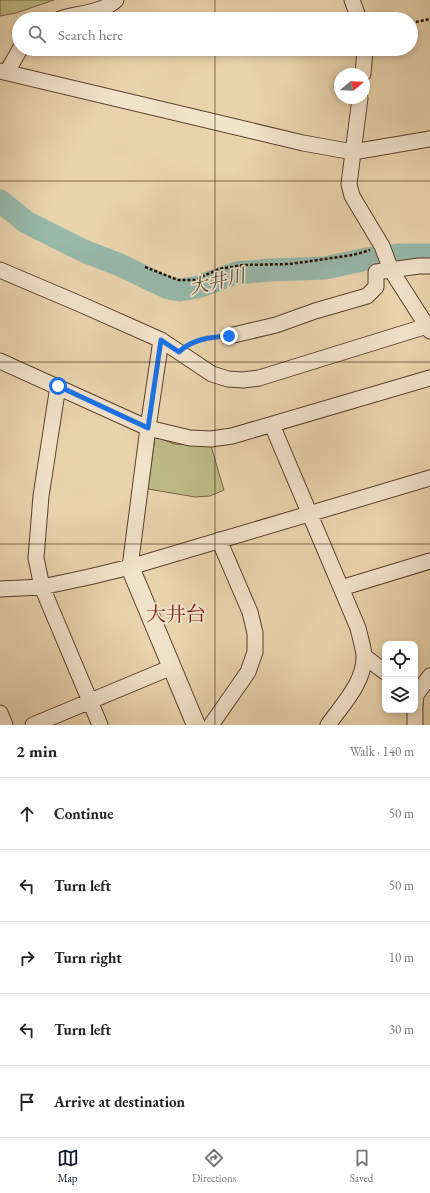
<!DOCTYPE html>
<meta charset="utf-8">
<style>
body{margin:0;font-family:"EB Garamond","Noto Serif JP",serif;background:#f6f6f6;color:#222}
.controls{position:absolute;right:12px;bottom:12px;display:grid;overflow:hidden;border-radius:8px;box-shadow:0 2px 6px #0003}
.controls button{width:36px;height:36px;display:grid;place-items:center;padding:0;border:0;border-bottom:1px solid #e0e0e0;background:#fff;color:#222;font:20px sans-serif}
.compass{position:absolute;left:334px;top:68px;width:36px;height:36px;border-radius:50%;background:#fff;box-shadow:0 2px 6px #0003;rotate:71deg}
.stop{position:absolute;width:12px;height:12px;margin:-9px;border:3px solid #1a73e8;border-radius:50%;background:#fff}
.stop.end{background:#1a73e8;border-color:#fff;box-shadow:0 1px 4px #0008}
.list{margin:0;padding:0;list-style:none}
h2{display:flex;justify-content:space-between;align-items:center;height:52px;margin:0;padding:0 16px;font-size:17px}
h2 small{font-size:13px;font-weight:400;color:#767676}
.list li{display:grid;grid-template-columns:26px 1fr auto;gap:12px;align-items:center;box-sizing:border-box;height:72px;padding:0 16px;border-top:1px solid #e0e0e0}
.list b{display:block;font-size:15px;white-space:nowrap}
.list em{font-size:13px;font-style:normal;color:#767676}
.icon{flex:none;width:22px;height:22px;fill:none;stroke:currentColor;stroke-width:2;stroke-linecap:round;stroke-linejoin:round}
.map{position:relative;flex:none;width:430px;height:725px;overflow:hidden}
.search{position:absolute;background:#fff;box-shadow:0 2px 6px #0003;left:12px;right:12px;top:12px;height:44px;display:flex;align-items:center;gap:10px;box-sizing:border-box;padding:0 14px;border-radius:22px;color:#767676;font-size:15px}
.sheet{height:412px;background:#fff}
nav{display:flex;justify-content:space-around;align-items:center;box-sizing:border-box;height:56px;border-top:1px solid #e0e0e0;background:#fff;font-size:11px;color:#767676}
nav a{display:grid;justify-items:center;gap:2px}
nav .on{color:#111827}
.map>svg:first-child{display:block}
.green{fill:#beba85;stroke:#746342}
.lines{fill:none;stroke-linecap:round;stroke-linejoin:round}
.river{stroke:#97b8aa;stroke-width:23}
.minor-casing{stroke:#5a3e2b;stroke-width:17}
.tertiary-casing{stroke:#5a3e2b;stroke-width:20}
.path{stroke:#2a0c00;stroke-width:2.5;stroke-dasharray:3 2;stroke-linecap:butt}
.minor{stroke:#f1e2ca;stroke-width:15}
.tertiary{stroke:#f1e2ca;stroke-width:18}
.route{stroke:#1a73e8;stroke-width:5}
.grid{fill:none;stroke:#2a0c00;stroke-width:1;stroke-opacity:0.55}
.labels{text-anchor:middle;stroke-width:3.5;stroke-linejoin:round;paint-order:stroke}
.water-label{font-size:19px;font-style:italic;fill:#50483c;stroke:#f1e2ca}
.quarter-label{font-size:20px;fill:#7a1f14;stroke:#f1e2ca}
</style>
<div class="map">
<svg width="430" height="725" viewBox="0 0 430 725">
<rect width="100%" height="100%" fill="#e9d3ad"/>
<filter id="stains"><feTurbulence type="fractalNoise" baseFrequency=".005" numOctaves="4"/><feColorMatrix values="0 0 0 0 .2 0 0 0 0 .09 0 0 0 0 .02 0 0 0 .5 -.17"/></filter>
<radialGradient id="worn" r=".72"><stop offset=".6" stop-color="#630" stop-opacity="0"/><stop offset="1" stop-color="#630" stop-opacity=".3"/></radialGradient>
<!-- green -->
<path class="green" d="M0,0H54L16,13L0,16Z
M155,436L174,444L211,446L224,490L210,496L195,497L148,489Z"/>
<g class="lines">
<!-- river -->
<path class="river" d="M0,201L26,222L84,251L120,265L168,288L180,290L198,287L236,273L270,270L325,268L367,259L399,255H430"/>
<defs>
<path id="minor" d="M352,0L359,19
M60,19C78,13 102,13 116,0
M0,71L303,143L353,152L430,139
M7,72L20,49
M363,74L365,49
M360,98L349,184L352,196L382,246L391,270L430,331
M0,270L80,304L161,340L212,374L228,379L243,380L259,378L427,326
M229,336L276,325L315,311L367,296L376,287V272L419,266H430
M0,361L148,428L190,438L211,439L232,436L430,378
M58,386L41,496L36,558L42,587L100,725
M272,425L358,628C360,637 363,646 364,655C365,682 342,705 328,725
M130,567L148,428L161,340
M341,588L430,561
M0,589L42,587L89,577L130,567L430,478
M364,656L385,672
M415,707L416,695L430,676
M0,713L5,725
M33,725L172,667
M211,725L248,672L255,652V633L250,612L219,540
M415,725V710"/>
<path id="tertiary" d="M130,567L196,725"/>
</defs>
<!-- minor casing -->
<use href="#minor" class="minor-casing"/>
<!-- tertiary casing -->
<use href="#tertiary" class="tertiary-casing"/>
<!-- path -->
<path class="path" d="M411,23L430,19
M145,267L178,280H194L219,269L243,265L290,264L353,255L370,250
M191,344L209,338L216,337"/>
<!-- minor -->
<use href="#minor" class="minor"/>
<!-- tertiary -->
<use href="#tertiary" class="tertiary"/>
</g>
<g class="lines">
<!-- route -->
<path class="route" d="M58,386L148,428L161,340L179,352C192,339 211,337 229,336"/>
</g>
<!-- grid -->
<path class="grid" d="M215,0V19M215,49V725M0,181H430M0,362H430M0,544H430"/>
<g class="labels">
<!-- water labels -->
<g class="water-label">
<text transform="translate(217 281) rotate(-13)" y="7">大井川</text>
</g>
<!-- quarter labels -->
<g class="quarter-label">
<text x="176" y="621">大井台</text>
</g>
</g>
<rect width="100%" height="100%" filter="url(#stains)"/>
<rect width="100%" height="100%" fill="url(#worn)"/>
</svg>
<div class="controls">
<button><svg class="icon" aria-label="locate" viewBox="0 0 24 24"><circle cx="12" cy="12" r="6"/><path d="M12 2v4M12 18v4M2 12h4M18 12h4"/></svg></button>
<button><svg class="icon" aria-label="layers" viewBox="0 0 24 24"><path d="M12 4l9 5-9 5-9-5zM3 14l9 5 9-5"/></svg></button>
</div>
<svg class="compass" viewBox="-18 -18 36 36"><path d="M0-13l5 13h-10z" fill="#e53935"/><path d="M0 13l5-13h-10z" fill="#767676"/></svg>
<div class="stop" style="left:58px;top:386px"></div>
<div class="stop end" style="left:229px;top:336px"></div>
<div class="search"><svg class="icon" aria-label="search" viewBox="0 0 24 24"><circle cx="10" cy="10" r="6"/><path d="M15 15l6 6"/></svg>Search here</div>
</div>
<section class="sheet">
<h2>2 min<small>Walk · 140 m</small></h2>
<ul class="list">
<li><svg class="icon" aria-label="ahead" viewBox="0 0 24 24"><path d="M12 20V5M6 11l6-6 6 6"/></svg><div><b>Continue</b></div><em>50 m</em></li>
<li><svg class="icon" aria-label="left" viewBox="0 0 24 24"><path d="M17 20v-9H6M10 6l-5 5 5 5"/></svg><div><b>Turn left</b></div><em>50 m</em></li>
<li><svg class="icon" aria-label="right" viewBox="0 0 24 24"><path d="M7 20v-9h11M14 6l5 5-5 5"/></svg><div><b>Turn right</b></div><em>10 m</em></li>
<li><svg class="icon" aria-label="left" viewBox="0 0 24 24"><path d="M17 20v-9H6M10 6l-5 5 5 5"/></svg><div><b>Turn left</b></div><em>30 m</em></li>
<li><svg class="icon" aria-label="arrive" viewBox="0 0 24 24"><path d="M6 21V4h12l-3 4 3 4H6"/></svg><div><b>Arrive at destination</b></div></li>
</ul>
</section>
<nav>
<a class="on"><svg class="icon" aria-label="map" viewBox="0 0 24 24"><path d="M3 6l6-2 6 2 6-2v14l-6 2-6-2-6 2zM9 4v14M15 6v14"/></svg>Map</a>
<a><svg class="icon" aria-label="directions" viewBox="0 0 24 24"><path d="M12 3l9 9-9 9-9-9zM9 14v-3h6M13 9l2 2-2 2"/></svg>Directions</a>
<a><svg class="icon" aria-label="saved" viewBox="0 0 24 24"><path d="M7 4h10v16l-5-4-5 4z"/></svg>Saved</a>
</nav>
